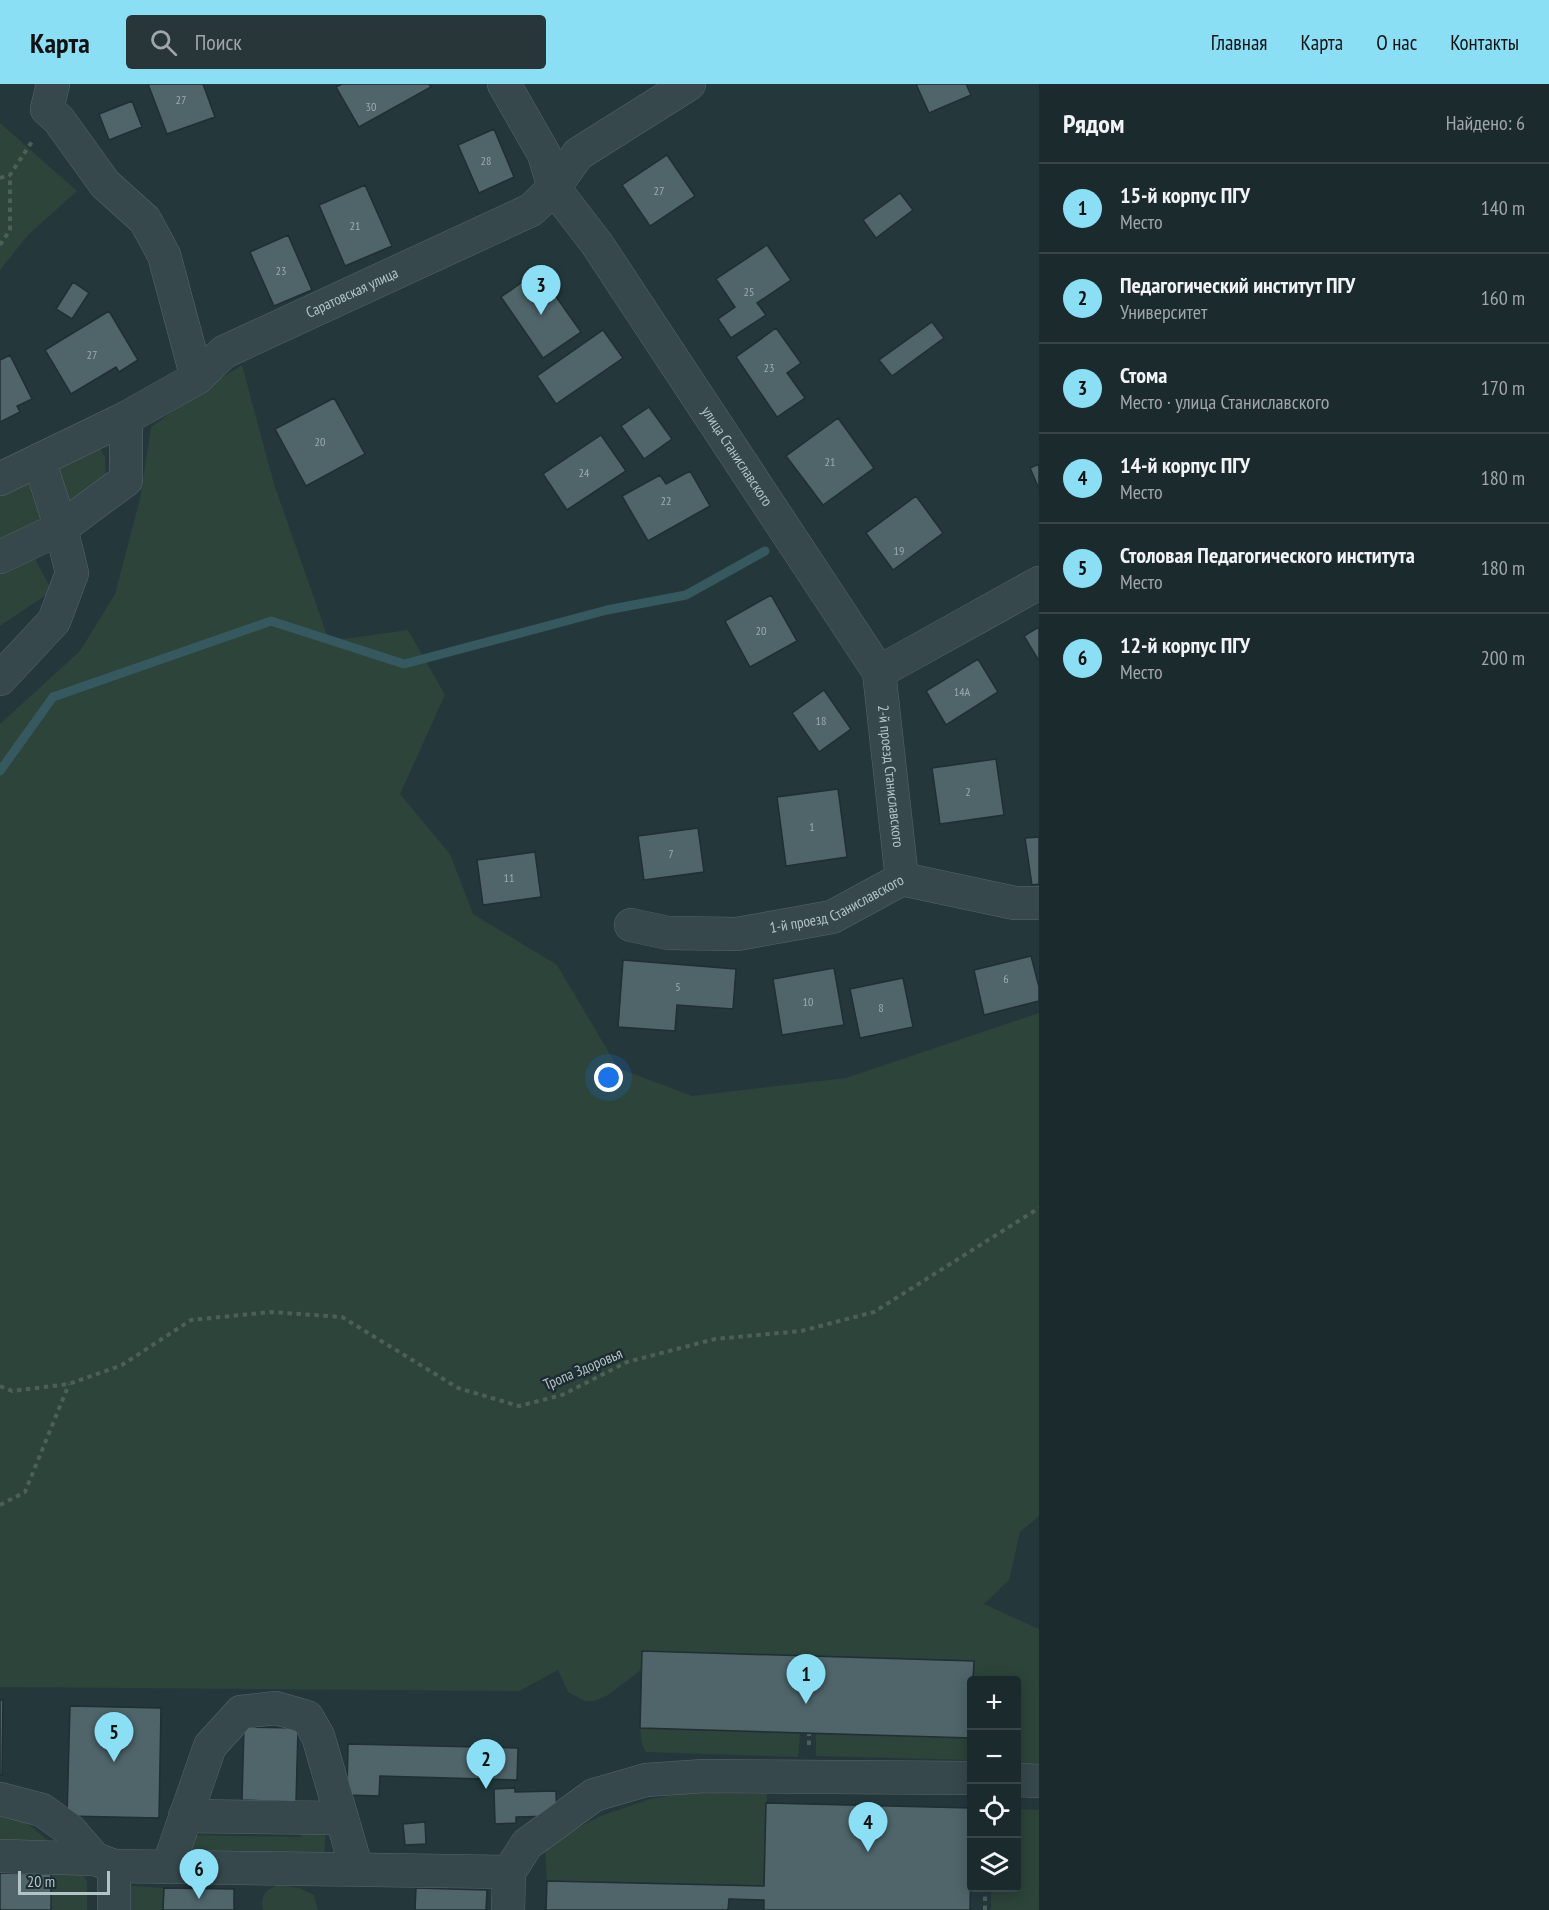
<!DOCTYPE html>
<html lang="ru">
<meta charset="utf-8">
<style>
body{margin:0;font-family:"PT Sans Narrow",sans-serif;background:#283639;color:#f1f3f6}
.controls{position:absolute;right:18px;bottom:18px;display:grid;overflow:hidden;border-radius:6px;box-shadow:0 3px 15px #0003}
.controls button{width:54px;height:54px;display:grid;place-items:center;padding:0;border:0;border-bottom:2px solid #394649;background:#1b2a2d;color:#f1f3f6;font:30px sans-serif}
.scale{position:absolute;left:18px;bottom:15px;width:92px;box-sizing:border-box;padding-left:6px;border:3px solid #b3c3c8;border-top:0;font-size:16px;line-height:21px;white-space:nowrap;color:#b3c3c8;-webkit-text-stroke:4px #1d2d31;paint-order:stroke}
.you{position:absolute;left:609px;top:994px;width:21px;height:21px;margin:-15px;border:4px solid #fff;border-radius:50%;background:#1a73e8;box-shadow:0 0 0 9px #1a73e833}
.badge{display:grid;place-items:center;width:39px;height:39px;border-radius:50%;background:#8adff5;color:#111;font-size:20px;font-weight:700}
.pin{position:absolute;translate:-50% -50px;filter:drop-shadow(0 2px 3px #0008)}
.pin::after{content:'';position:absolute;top:32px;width:21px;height:18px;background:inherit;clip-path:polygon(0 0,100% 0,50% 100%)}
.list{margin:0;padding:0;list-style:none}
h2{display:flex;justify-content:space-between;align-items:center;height:78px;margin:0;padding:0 24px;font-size:26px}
h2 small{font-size:20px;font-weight:400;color:#a0a7aa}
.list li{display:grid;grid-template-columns:39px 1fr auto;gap:18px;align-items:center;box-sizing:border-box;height:90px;padding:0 24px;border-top:2px solid #394649}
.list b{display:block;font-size:22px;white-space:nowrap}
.list p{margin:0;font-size:20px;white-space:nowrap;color:#a0a7aa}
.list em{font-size:20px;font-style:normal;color:#a0a7aa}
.icon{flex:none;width:33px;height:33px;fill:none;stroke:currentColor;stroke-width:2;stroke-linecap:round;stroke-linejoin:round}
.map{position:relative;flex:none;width:1039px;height:1826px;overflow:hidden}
header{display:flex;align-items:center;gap:36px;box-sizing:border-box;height:84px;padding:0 30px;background:#8adff5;color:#111}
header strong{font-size:28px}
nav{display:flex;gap:33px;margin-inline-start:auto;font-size:21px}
.search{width:420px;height:54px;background:#283639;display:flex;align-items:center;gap:15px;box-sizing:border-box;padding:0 21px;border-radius:6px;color:#a0a7aa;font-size:22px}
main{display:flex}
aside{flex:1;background:#1b2a2d}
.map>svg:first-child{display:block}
.green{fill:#2c443a}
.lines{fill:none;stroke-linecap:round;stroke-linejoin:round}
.stream{stroke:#365960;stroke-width:9}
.building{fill:#4f656a;stroke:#1f2f33;stroke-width:1.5}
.minor-casing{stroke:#56666a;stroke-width:34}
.path{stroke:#4b605a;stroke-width:4;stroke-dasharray:4.5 4.5;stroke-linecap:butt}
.minor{stroke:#37484c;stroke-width:33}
.labels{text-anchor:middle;stroke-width:5;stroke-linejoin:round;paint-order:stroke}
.number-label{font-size:12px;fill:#9aacb0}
.street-label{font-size:15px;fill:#b3c3c8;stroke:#1d2d31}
</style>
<header>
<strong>Карта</strong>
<div class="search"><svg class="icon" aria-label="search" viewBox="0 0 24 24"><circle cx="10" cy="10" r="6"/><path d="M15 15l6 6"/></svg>Поиск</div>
<nav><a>Главная</a><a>Карта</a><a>О нас</a><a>Контакты</a></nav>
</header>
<main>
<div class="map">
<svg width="1039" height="1826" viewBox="0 0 1039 1826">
<rect width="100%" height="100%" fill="#24383c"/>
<!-- green -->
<path class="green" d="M0,39L77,107L28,151L0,186Z
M242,281L274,400L329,557L408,546L445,611L400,710L450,770L473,830L557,881L618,984L692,1012L846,994L1039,929V1432L1020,1448L1009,1496L984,1520L1039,1545V1686L1017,1685V1596H973L974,1578L642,1585L608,1611L594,1617H585L568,1608L558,1586L519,1607L0,1603V640L80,567L115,510L140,415L151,343L198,309Z
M96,357L105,373L106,397L66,420L55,378Z
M26,393L42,438L0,459V406Z
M33,471L52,507L0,542V486Z
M640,1644L800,1649L798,1673L646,1668L642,1660Z
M816,1650L971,1654V1676L816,1672Z
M687,1709L767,1710L764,1802L547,1797L545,1762L598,1733L650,1715Z
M1017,1725L1039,1726V1826H991V1804H1017Z
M0,1731L21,1734L46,1755L53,1766L0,1764Z
M326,1739L324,1774L204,1770L190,1765L186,1751L301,1753L304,1740Z
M0,1782L82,1788L87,1798V1826H51V1790L1,1789L0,1802Z
M121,1801L164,1804L163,1826H121Z
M278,1801L299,1804L314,1811L318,1826H263C260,1812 265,1806 278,1801Z"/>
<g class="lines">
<!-- stream -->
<path class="stream" d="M0,687L53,613L271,537L404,580L607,526L686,511L765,467"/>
</g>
<!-- building -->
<path class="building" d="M148,0H203L215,33L167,50Z
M342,0H429L431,3L359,43L336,3Z
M916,0H966L971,11L929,29Z
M132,17L142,43L109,56L99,30Z
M494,45L514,93L479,109L458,61Z
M667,71L695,112L650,142L622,101Z
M365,101L392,162L345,182L319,121Z
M900,109L913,126L876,154L863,136Z
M288,151L312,206L274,222L250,168Z
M767,161L791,196L757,219L766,231L731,254L718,235L735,223L716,195Z
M538,187L581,248L543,274L501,213Z
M73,198L89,209L72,235L56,225Z
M109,227L138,276L119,288L116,283L71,310L45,266Z
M932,238L944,254L892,292L879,276Z
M776,244L801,279L787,289L805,314L777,333L736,273Z
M603,246L623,274L556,320L537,292Z
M10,271L32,315L17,322L20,328L0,338V276Z
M334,314L365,370L306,402L275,345Z
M649,323L672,355L644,375L621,342Z
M838,334L874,384L823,421L786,372Z
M601,351L626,387L567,426L543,390Z
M1039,380V405L1030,384Z
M690,387L710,422L648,457L622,412L660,391L666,400Z
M916,412L943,449L893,486L866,449Z
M771,511L797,557L750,583L725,537Z
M1039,543V577L1024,552Z
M978,575L998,608L946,641L926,607Z
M824,606L851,645L819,668L792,629Z
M996,675L1004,731L940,740L932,684Z
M838,705L847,773L786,782L777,713Z
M698,744L704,788L644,796L638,752Z
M1039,753V800L1032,801L1025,754Z
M535,768L541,813L483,821L477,776Z
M1031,872L1039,903V917L984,931L974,886Z
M623,876L736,885L733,925L677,921L675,947L618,943Z
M834,884L844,941L782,951L773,895Z
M903,894L913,943L860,954L850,905Z
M642,1567L974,1577L973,1596H972V1654L640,1644Z
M0,1616H3L2,1691H0Z
M70,1622L161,1624L159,1734L67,1732Z
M244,1643L298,1644L296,1718L242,1716Z
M348,1660L518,1664L517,1696L380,1692L379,1712L347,1711Z
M515,1704V1708L556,1707L557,1732L516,1733V1739L495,1740L494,1705Z
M766,1719L972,1724L970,1826H764V1816L729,1815L728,1826H546L547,1797L764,1802Z
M425,1738L426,1760L405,1761L403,1740Z
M0,1789L51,1790V1826H0Z
M164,1804L234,1805V1826H163Z
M416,1804L487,1806L486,1826H415Z"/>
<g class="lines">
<defs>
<g id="minor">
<path d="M53,0L47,25L59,36L105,100L145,136L164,171L197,294"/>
<path id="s1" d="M504,0L544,70L554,104L597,160L879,588L902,795"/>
<path id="s2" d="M0,395L126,334L197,294L224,268L531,126L554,104L578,70L689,0"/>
<path d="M0,473L61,444L126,396V334"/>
<path d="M879,588L1039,499"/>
<path d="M0,595L54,537L72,489L61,444L39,376"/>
<path id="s3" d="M631,841L668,849L737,850L832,833L902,795L1015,819H1039"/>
<path d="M1017,1696L1039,1697"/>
<path d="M0,1715L42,1726L70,1746L95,1775"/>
<path d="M185,1732L342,1734"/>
<path d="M0,1772L95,1775L114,1782L509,1788"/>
<path d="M114,1782V1826"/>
<path d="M168,1783L210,1662L241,1628L276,1624L307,1633L318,1652L357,1786"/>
<path d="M508,1826L509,1788L527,1760L594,1711L646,1696L704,1692L972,1694"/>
</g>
</defs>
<!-- minor casing -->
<use href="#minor" class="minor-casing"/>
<!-- path -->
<path class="path" d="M0,94L10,91L33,56
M0,161L10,146V91
M0,1302L12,1307L69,1300L122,1281L191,1236L271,1228L342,1233L458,1304L519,1322L562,1311L627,1278L715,1255L801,1247L874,1228L1039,1124
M0,1421L25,1408L69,1300
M809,1661V1650
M985,1826V1804"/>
<!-- minor -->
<use href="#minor" class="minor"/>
</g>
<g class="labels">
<!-- number labels -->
<g class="number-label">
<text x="181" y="20">27</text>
<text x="371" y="27">30</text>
<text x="486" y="81">28</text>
<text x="659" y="111">27</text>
<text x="355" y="146">21</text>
<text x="281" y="191">23</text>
<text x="749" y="212">25</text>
<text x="92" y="275">27</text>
<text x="769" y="288">23</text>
<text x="320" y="362">20</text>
<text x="830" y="382">21</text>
<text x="584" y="393">24</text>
<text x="666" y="421">22</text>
<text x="899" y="471">19</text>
<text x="761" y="551">20</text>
<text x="962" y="612">14А</text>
<text x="821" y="641">18</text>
<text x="968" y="712">2</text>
<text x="812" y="747">1</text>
<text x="671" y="774">7</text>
<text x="509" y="798">11</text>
<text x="1006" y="899">6</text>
<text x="678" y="907">5</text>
<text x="808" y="922">10</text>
<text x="881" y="928">8</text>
</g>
<!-- street labels -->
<g class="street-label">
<text dy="5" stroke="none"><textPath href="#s2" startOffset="400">Саратовская улица</textPath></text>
<text dy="5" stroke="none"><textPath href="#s1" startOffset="441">улица Станиславского</textPath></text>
<text dy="5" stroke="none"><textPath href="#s1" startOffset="804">2-й проезд Станиславского</textPath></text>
<text dy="5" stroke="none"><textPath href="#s3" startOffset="212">1-й проезд Станиславского</textPath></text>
<text transform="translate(583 1285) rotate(-23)" y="5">Тропа Здоровья</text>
</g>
</g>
</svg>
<div class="controls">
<button>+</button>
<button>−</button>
<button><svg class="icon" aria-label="locate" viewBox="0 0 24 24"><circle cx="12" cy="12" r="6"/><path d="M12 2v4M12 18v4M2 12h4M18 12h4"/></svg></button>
<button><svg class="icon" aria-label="layers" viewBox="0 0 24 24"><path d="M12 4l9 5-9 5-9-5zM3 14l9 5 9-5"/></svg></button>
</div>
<div class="scale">20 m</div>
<div class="you"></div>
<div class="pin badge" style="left:806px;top:1620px">1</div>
<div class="pin badge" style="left:486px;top:1705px">2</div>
<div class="pin badge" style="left:541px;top:231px">3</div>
<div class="pin badge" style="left:868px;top:1768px">4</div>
<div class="pin badge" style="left:114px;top:1678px">5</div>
<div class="pin badge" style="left:199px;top:1815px">6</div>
</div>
<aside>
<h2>Рядом<small>Найдено: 6</small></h2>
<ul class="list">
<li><span class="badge">1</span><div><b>15-й корпус ПГУ</b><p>Место</p></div><em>140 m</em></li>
<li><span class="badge">2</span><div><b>Педагогический институт ПГУ</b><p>Университет</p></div><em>160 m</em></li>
<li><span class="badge">3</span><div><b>Стома</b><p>Место · улица Станиславского</p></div><em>170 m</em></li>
<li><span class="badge">4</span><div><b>14-й корпус ПГУ</b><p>Место</p></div><em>180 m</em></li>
<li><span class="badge">5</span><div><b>Столовая Педагогического института</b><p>Место</p></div><em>180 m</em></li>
<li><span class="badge">6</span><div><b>12-й корпус ПГУ</b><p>Место</p></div><em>200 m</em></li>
</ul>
</aside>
</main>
